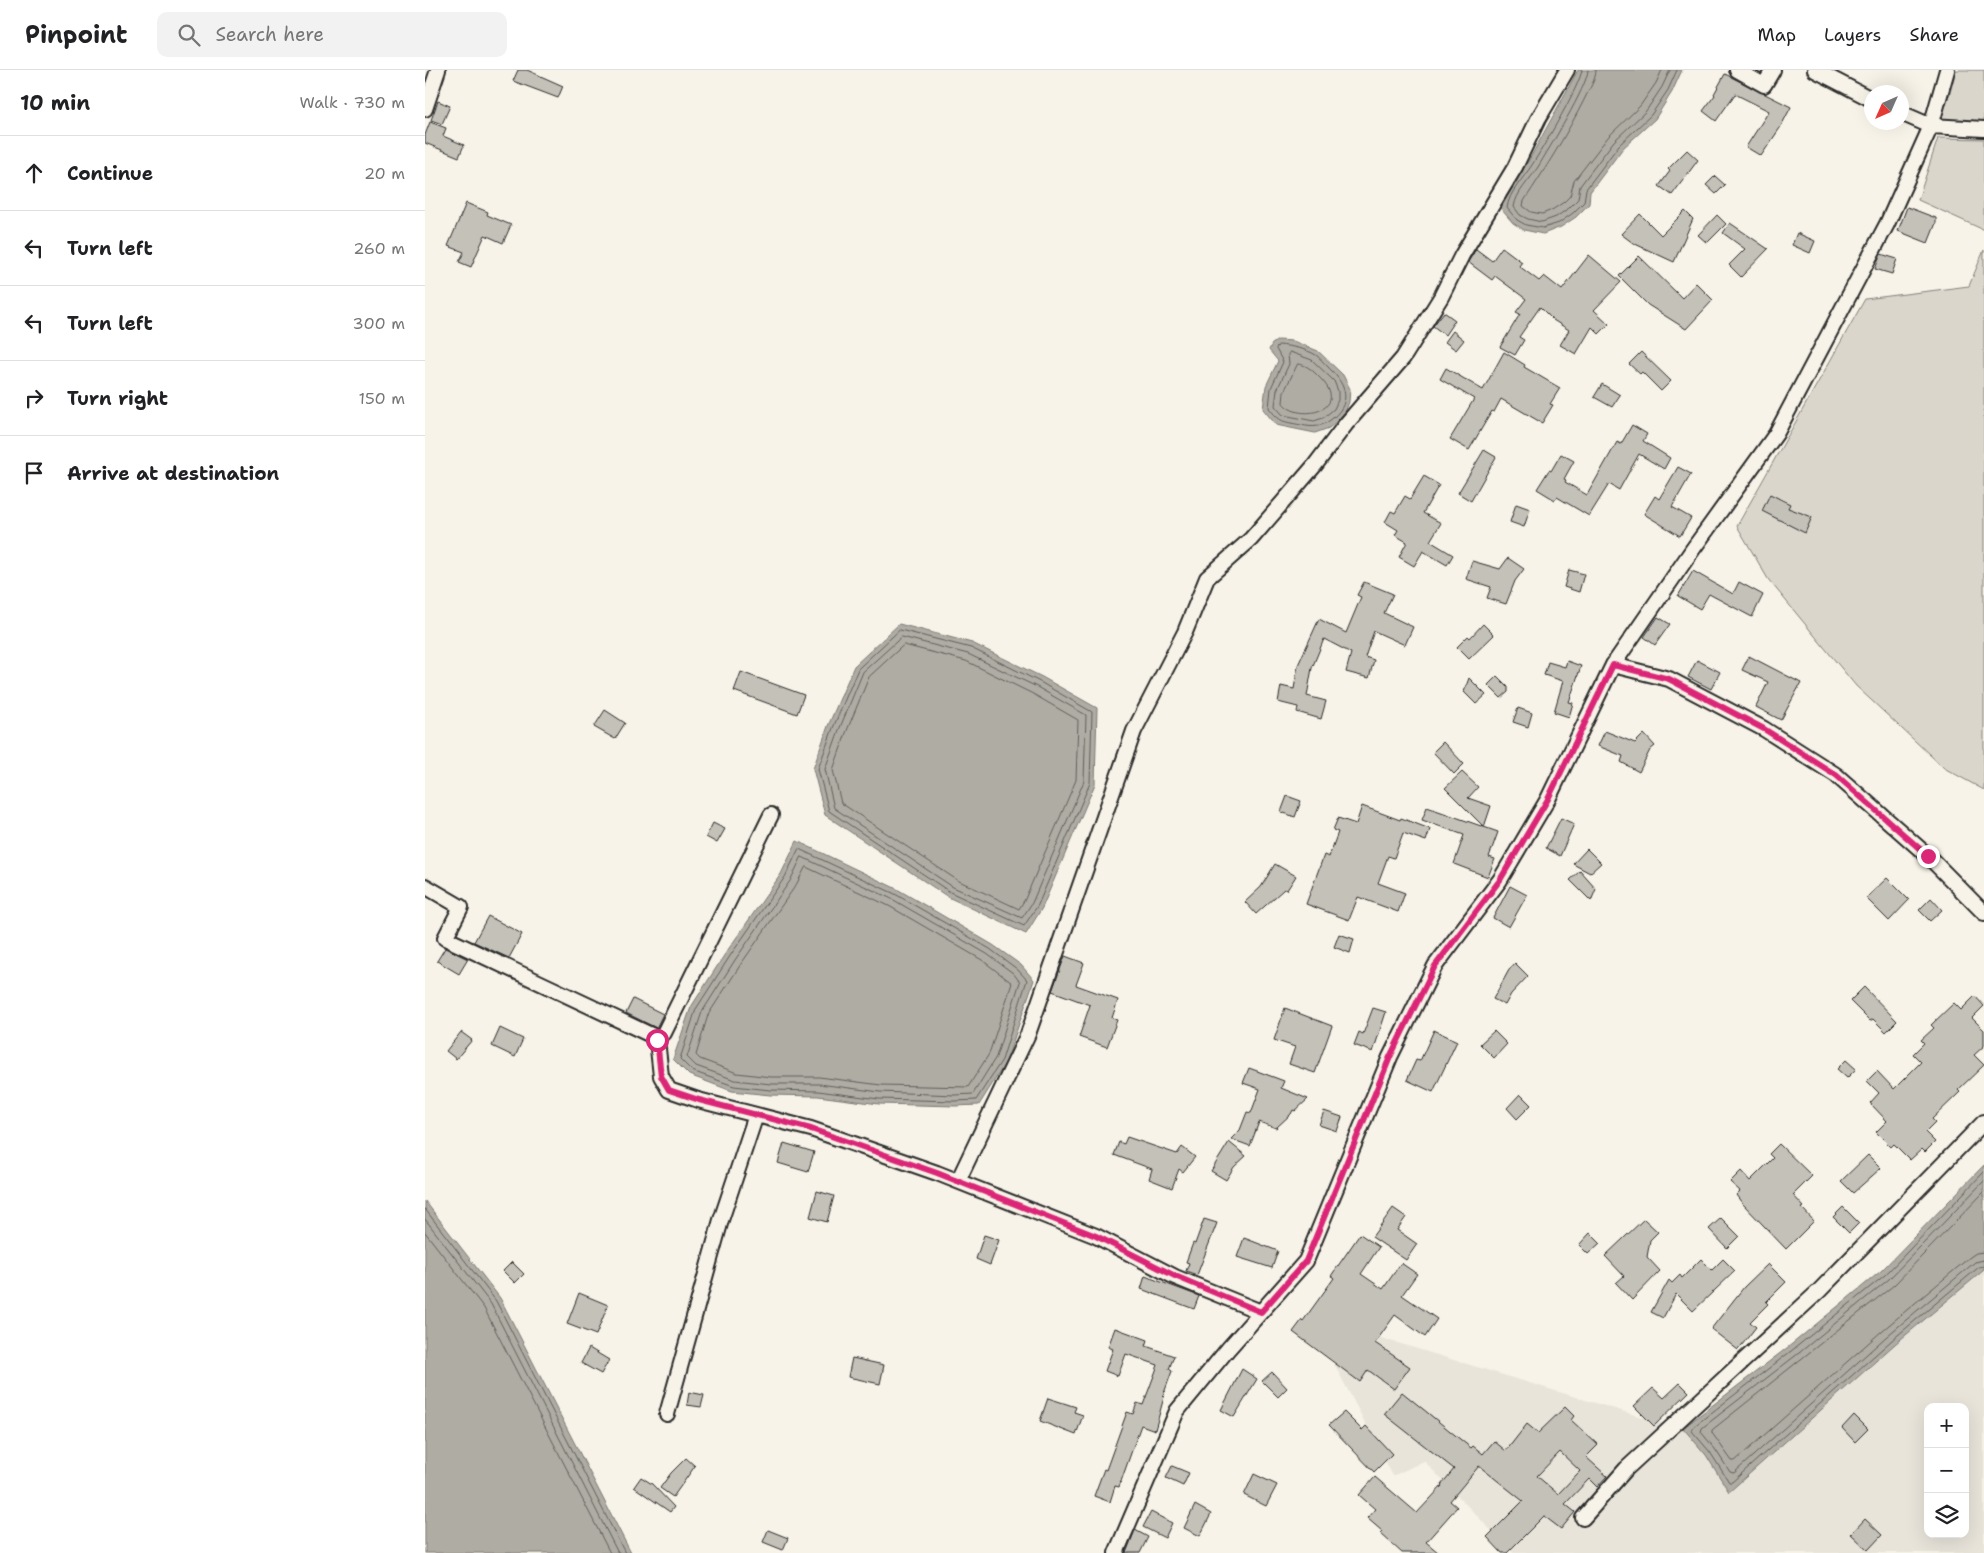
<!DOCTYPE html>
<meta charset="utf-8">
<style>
body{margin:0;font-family:"Shantell Sans",sans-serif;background:#f2f2f2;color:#202124}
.controls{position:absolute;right:15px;bottom:15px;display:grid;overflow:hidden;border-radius:10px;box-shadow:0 5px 20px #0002}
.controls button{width:45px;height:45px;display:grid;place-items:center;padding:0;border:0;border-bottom:1px solid #e0e0e0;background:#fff;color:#202124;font:25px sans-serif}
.compass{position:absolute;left:1439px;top:15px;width:45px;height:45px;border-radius:50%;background:#fff;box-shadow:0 5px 20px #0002;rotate:225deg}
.stop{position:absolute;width:15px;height:15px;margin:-11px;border:4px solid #db2777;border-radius:50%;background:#fff}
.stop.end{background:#db2777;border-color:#fff;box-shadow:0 1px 5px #0008}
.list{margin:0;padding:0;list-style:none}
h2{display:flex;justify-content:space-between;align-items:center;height:65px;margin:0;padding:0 20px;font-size:21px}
h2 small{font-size:16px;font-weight:400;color:#757577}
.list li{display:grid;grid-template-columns:32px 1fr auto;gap:15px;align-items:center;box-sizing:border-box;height:75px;padding:0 20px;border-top:1px solid #e0e0e0}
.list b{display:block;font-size:19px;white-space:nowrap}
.list em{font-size:16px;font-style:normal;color:#757577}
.icon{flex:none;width:28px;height:28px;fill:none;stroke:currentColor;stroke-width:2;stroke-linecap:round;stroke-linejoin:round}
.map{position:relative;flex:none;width:1559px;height:1483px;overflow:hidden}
header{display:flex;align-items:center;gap:30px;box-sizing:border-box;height:70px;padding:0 25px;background:#fff;border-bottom:1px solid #e0e0e0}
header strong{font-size:24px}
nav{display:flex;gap:28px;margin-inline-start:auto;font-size:18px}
.search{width:350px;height:45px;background:#f2f2f2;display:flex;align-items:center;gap:12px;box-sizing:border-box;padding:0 18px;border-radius:10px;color:#757577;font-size:19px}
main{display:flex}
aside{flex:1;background:#fff}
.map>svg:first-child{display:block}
.built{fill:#e8e4da;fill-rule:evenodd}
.green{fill:#dad6cc;stroke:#82807c}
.water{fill:#afaca4;stroke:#7a7874}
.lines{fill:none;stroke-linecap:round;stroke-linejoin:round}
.shore{stroke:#605f5b;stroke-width:1}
.building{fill:#c4c1b9;stroke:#2b2b2b;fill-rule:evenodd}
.minor-casing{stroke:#2b2b2b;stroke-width:18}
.minor{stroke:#f7f3e8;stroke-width:14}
.route{stroke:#db2777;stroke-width:6}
</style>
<header>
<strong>Pinpoint</strong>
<div class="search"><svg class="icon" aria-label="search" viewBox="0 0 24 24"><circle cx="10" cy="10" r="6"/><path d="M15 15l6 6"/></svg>Search here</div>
<nav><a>Map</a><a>Layers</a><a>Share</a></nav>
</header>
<main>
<aside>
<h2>10 min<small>Walk · 730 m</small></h2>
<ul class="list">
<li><svg class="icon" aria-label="ahead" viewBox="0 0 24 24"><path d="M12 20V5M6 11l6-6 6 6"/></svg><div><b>Continue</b></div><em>20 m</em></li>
<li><svg class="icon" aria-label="left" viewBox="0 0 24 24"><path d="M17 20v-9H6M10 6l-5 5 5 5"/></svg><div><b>Turn left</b></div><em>260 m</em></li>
<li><svg class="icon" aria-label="left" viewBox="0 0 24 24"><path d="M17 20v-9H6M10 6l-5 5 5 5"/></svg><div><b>Turn left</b></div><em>300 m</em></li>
<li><svg class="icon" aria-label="right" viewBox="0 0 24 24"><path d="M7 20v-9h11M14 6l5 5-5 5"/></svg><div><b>Turn right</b></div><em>150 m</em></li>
<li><svg class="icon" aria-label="arrive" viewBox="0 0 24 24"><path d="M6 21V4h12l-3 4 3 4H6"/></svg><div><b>Arrive at destination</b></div></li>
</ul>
</aside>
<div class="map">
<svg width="1559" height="1483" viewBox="0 0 1559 1483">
<rect width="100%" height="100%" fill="#f7f3e8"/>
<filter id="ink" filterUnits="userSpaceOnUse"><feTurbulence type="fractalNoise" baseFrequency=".02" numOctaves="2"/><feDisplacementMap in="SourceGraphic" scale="10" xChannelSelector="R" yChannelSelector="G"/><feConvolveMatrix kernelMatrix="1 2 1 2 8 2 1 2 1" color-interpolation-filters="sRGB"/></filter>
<g filter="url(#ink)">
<!-- built -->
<path class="built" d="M1559,1195V1483H1088L999,1391L968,1406L884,1246L1345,1386ZM1503,1337H1540V1464H1503Z"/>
<!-- green -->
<path class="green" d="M1531,0H1559V53L1514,50L1525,23Z
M1513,68L1559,69V160L1493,130Z
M1559,180V720L1519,698L1431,616L1343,509L1312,456L1440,229L1544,216Z"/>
<!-- water -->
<path class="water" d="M1153,0H1257L1247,22L1230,49L1198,78L1165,122L1164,134L1151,147L1136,157L1118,164L1099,160L1088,153L1076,139L1082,122L1103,92Z
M853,270L868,271L893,281L918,305L925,319L924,332L919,345L904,358L890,363L851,355L838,339L841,316L853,291L844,280L847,274Z
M474,554L547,573L617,607L672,638L670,714L617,838L601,864L523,827L400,745L388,699L403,656L429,596Z
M372,771L472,819L568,875L596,895L609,910L581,992L554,1035L530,1036L454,1034L393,1026L345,1025L307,1021L264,1005L248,989L266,937L300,884L356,804Z
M1559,1095V1200L1470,1274L1304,1422L1281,1385L1258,1358L1367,1274L1456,1201Z
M0,1131L75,1228L206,1483H0Z"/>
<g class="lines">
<!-- shore -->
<path class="shore" d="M1157,0C1155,16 1117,79 1107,95C1098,109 1084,122 1082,138L1092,150L1101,155L1118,158L1134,153L1148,143L1159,132L1161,119L1194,75L1226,45L1243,20L1252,0
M1163,0C1163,16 1123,80 1113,97C1105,110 1091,122 1089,137L1095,145L1103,149L1117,152L1131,147L1144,138L1153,129L1155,116L1189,71L1221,41L1237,17L1245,0
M1171,0C1171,10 1164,19 1160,28C1142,64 1121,98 1099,131L1098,136L1106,142L1117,144L1127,140L1139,132L1145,126L1149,111L1183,67L1215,36L1231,13L1237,0
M854,275C866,276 881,279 891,285C895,288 899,293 902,296C919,312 929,330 908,348C897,357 889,358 876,355C857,351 856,353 844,338L846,318L858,292L851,279Z
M865,282L887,290L909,311L913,321V330L909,339L898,348L889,351L858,345L850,336L852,320L864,294L863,285Z
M873,294C883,295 888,301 895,308C928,341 873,353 858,333L859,322Z
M475,560L546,578L615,612L667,642L665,713L613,835L599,856L525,822L404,741L393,699L408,658L433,599Z
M477,567L543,584L612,617L661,645L659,711L607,833L597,848L528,817L409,738L400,699L414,660L438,602Z
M479,575L541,591L608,624L653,650L651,710L600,829L594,839L532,810L416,733L408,700L421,663L444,607Z
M374,779L470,824L565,879L592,899L602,910L577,990L551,1030L530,1031L454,1029L393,1021L345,1020L309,1016L267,1001L255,989L271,939L305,886L360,807Z
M377,787L467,829L562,884L588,903L595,912L571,987L548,1024L530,1025L455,1022L394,1014H346L310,1010L271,996L262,987L277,942L310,890L365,811Z
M381,797L464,836L557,890L587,913L564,984L543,1017L456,1015L394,1007H346L312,1003L275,989L271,985L283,945L316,894L371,815Z
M1559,1102L1460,1205L1370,1278L1268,1357L1267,1361L1285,1382L1304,1412H1307L1467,1270L1554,1197L1559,1196
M1559,1111L1464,1209L1374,1283L1277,1358L1276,1362L1290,1379L1305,1402L1309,1403L1462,1266L1550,1192L1559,1190
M1559,1122L1469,1215L1287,1360V1363L1307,1391H1310L1458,1260L1545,1187L1551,1183L1559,1182
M0,1139L71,1231L200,1483
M0,1149L66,1234L193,1483
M0,1162L59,1238L185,1483"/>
</g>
<!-- building -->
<path class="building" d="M93,0H102L138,16L133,28L88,11Z
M1300,4L1366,37L1355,58L1336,86L1321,77L1344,41L1310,24L1291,51L1278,41L1290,25L1289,24Z
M13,31L25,36L17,54L6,50Z
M5,52L21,58L18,66L39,75L34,87L0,73V65Z
M1262,80L1273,90L1247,125L1234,116L1245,101L1243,99Z
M1290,106L1300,115L1291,124L1281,115Z
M41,133L63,142L62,145L86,155L78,173L60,165L46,197L34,192L39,182L23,176Z
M1482,137L1511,148V153L1503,173L1473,161Z
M1260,141L1268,149L1249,192L1208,173L1196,164L1215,144L1236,165Z
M1292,145L1301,154L1282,173L1273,165Z
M1305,153L1343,179L1316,207L1304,195L1320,179L1298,163Z
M1372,163L1390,171L1385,183L1367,175Z
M1077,177L1097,192L1094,196L1114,211L1119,206L1137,220L1164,185L1196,212L1169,240L1184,254L1174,264L1167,257L1151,284L1135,275L1144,260L1128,250L1115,237L1094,267L1099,270L1090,285L1075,277L1095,244L1091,242L1101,229L1070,206L1067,210L1043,192L1051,179L1067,191Z
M1456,184L1472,189L1467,204L1450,199Z
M1214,186L1257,228L1271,213L1288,230L1261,259L1223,235L1194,206Z
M1019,242L1030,250L1020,265L1008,256Z
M1028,261L1039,270L1031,280L1020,272Z
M1079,282L1100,295L1099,297L1135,318L1125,334L1128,335L1117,353L1076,329L1069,342L1067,341L1044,380L1025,369L1049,329L1015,309L1021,298L1058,320Z
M1216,282L1246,311L1236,321L1217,302L1215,304L1204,294Z
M1177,314L1195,325L1187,337L1169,327Z
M1207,355L1222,364L1218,371L1245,388L1239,399L1214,384L1194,420L1184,414L1164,446L1132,427L1130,430L1112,419L1124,400L1126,401L1136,384L1149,391L1139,409L1141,410L1140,412L1162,425L1192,372L1196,374Z
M1059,380L1071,387L1046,431L1033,423Z
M1253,397L1266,404L1247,437L1266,448L1255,466L1219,444L1230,426L1234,429Z
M999,406L1014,415L998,443L1016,453L1005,471L1028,485L1022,495L998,481L989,496L974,487L982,472L970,465L973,460L960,452L966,441L970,443L980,426L985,429Z
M1345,424L1365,434L1363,438L1387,447L1380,463L1337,441Z
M1091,434L1105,439L1099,457L1085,452Z
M1083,488L1099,499L1090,511L1081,534L1062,528L1066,517L1041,509L1047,491L1075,499Z
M1144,500L1159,504L1154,522L1139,517Z
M1268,501L1308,524L1314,512L1338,525L1327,547L1284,524L1275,539L1253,526Z
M939,512L968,524L959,543L988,557L980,575L949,561L940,587L949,590L944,608L921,602L926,583L899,569L887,598L882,626L901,631L896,649L872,642L873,637L853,632L856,616L869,619L873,595L894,549L921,563L936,527L932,525Z
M1233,547L1245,554L1230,575L1219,567Z
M1058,554L1069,565L1044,589L1032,577L1043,566L1045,568Z
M1324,586L1376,613L1356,650L1331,637L1343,612L1317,600Z
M1272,590L1295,602L1286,619L1263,607Z
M1142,591L1156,596L1144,632L1148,633L1144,647L1129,642L1138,611L1119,605L1123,592L1140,597Z
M316,602L379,625L372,644L309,621Z
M1072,606L1083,617V622L1076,628L1063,615Z
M1044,608L1061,625L1051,634L1039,622Z
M1093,638L1107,643L1103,657L1088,652Z
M180,640L200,653L190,669L169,657Z
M1180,661L1210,673L1219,664L1230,676L1225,680L1214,702L1196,692L1198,686L1173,676Z
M1018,672L1039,694L1029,704L1008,682Z
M1037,702L1053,717L1043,728L1066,736L1059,757L1020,718Z
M862,726L876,731L870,747L856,742Z
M937,736L975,750L976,748L1005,759L1001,771L978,763L969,788L963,786L953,813L980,823L973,842L933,827L924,850L881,834L899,785L904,787L913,762L908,760L913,748L931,754Z
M1002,737L1073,762L1064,787L1070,789L1063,807L1029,794L1039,765L997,750Z
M1136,748L1149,754L1135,786L1121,778Z
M288,753L300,759L292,773L281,767Z
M1162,779L1176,793L1165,803L1148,794Z
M850,794L871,806L862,820L859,819L831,844L820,832L836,817Z
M1155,801L1171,819L1166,831L1145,810Z
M1462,808L1484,830L1464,851L1441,828Z
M1085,816L1102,825L1084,857L1068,848Z
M1506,828L1517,840L1505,851L1494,840Z
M63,846L97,864L84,888L49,872Z
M914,864L929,869L925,883L909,877Z
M20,878L43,889L34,904L12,891Z
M640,886L659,893L651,915L693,930L687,948L692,950L682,977L654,967L665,935L627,921Z
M1090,893L1103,906L1086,924L1080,935L1068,929L1084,900Z
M1439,917L1472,951L1461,962L1448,949L1445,951L1425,931Z
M1550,926L1559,936L1547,948L1559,960V976L1549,985L1559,995L1533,1020L1535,1022L1507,1049L1510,1052L1500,1062L1510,1072L1500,1082L1497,1079L1485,1090L1469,1074L1466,1077L1451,1062L1462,1051L1445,1033L1454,1023L1442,1011L1452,1001L1469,1019L1496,992L1488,984L1499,973L1496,970L1509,958L1506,955L1529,933L1536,940Z
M208,929L238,944L231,958L201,943Z
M860,938L907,956L890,1003L864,994L870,977L849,970Z
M948,938L961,942L948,982L929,975L934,962L938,964Z
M75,958L98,969L90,987L67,976Z
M1009,960L1032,971L1008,1022L982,1010L991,990L995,991Z
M1069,961L1082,974L1069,988L1055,974Z
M36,962L47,970L31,989L21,981Z
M1421,990L1431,999L1422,1008L1412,999Z
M824,998L859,1011L856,1018L883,1029L870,1041L868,1040L866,1044L851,1058L834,1052L825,1076L806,1069L815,1060L822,1042L826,1043L835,1019L818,1013Z
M1095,1024L1106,1035L1092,1049L1082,1038Z
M899,1041L917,1047L912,1061L894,1055Z
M702,1067L752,1084L757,1077L770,1087L758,1102L754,1099L747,1118L724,1109L727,1099L689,1085L694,1072L699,1074Z
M804,1072L821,1086L809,1097L801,1110L786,1101Z
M359,1073L389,1082L383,1102L353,1093Z
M1354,1074L1387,1106L1368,1125L1379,1137L1377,1138L1389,1151L1361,1179L1317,1133L1311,1125L1315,1121L1305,1112L1316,1101L1325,1111L1348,1088L1344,1084Z
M1443,1085L1456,1098L1428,1123L1416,1111Z
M392,1121L409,1126L402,1152L385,1147Z
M1418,1137L1434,1153L1424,1163L1408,1147Z
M968,1138L981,1147L972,1160L992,1174L981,1190L947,1167Z
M1296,1148L1314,1166L1302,1178L1284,1159Z
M779,1149L792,1153L772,1205L761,1201L764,1193L761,1192L768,1173L770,1174Z
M1219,1149L1233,1162L1225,1170L1222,1187L1235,1201L1207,1230L1191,1213L1199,1206L1180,1186Z
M1165,1163L1175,1173L1163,1184L1154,1175Z
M935,1164L954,1177L936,1204L958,1219L976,1193L992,1204L977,1225L1012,1249L1000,1267L970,1245L950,1273L985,1297L969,1319L943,1300L935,1312L868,1262L877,1250L878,1251L909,1208L906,1206Z
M559,1165L574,1170L565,1195L551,1189Z
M819,1168L853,1181L847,1198L812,1187Z
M1276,1189L1287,1200L1298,1189L1310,1201L1268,1241L1251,1224L1238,1248L1226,1242L1244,1210L1247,1213L1255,1205L1257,1208Z
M87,1192L99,1204L90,1213L78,1201Z
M1343,1194L1361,1212L1341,1232L1343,1234L1325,1252L1331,1257L1313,1280L1286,1259L1319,1217Z
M720,1206L774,1226L769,1239L716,1219Z
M154,1223L183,1235L171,1265L142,1254Z
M690,1258L723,1270L721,1276L749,1286L744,1299L747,1301L738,1326L739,1327L730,1360L716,1355L694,1417L690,1416L685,1432L669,1426L679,1399L681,1400L702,1342L708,1344L712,1333L718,1335L733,1295L701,1284L693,1306L680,1301L688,1279L683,1277Z
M164,1278L184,1290L176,1304L156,1293Z
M427,1288L459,1295L455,1314L423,1307Z
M817,1299L832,1309L809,1347L796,1340Z
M847,1302L862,1318L853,1327L837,1311Z
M1255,1313L1264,1322L1229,1356L1209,1336L1228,1318L1239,1328Z
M264,1322L279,1325L276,1337L262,1335Z
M977,1322L1046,1378L1048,1376L1058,1384L1069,1371L1081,1381L1102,1354L1113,1363L1140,1337L1149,1346L1146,1350L1173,1375L1161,1387L1182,1406L1172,1417L1164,1409L1140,1434L1150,1442L1136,1459L1119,1446L1082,1483H1077L1062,1467L1098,1431L1054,1396L1025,1431L1032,1437L1001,1472L1014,1483H977L955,1463L957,1461L942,1448L950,1439L934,1425L950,1407L992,1443L1017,1416L1016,1415L1029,1399L959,1344ZM1135,1382L1155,1401L1133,1424L1112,1406Z
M623,1328L651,1337L649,1342L658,1345L651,1365L615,1351Z
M919,1342L937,1360L941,1356L967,1384L949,1402L904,1355Z
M1429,1345L1443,1359L1430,1372L1417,1358Z
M261,1388L270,1396L248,1427L235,1418L246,1403Z
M747,1396L764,1403L758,1416L741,1408Z
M829,1404L852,1415L841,1436L819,1425Z
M216,1407L227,1414L249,1437L245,1442L209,1417Z
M770,1435L786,1444L775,1466L759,1458Z
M726,1442L747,1453L740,1468L718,1457Z
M1440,1449L1457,1465L1443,1480L1426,1464Z
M343,1460L363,1468L358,1480L338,1472Z
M710,1460L723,1467L715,1483H701Z"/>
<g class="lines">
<defs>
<path id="minor" d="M1312,0L1339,15L1348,0
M1390,0L1446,29
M0,39L13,0
M1476,43L1506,56L1559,59
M1188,595L1244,609L1339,659L1411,705L1503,786L1559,843
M0,816L36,837L20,868L226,965L232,970L236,1006L244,1020L273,1030L386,1059L512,1103L671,1166L750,1207L836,1242
M232,970L239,963L346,745
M533,1111L603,964L709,661L760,562L782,508L826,469L890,395L921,354L978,288L1016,227L1037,185L1090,97L1113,49L1142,0
M242,1344L296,1150L331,1045
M1158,1448L1201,1399L1394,1221L1559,1052
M691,1483L752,1341L803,1279L881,1191L965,987L1010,896L1075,810L1123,729L1188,595L1268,479L1351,364L1462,154L1506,56L1522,0"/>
</defs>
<!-- minor casing -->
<use href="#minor" class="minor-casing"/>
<!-- minor -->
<use href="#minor" class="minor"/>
</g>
</g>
<g class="lines" filter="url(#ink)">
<!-- route -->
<path class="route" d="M232,970L236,1006L244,1020L274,1030L386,1059L512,1103L671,1166L750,1206L836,1242L881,1191L965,987L1010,896L1075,810L1123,729L1188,595L1244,609L1339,659L1411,705L1503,786"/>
</g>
</svg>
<div class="controls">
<button>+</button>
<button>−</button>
<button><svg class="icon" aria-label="layers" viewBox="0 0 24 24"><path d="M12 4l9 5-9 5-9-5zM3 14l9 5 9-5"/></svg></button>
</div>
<svg class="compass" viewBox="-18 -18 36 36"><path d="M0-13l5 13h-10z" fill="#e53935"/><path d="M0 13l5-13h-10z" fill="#757577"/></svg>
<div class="stop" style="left:232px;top:970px"></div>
<div class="stop end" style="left:1503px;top:786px"></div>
</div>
</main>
